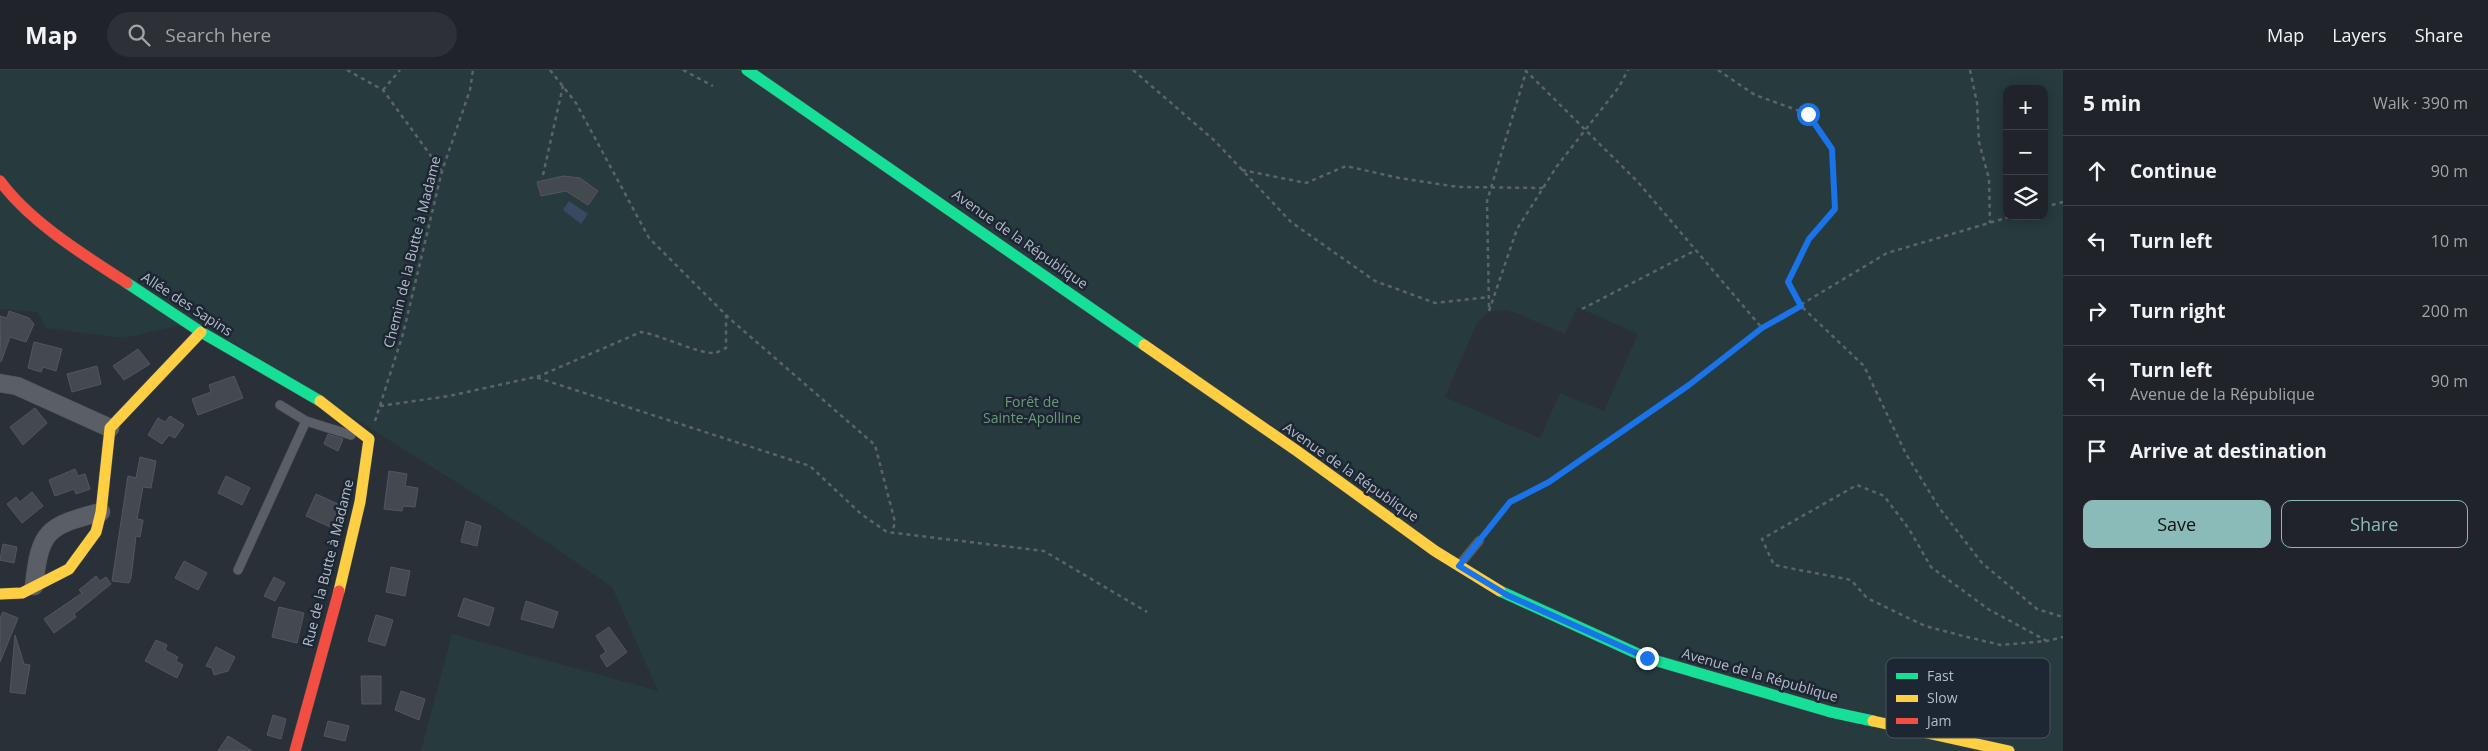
<!DOCTYPE html>
<meta charset="utf-8">
<style>
body{margin:0;font-family:"Open Sans",sans-serif;background:#2d3036;color:#f1f3f6}
.controls{position:absolute;right:15px;top:15px;display:grid;overflow:hidden;border-radius:10px;box-shadow:0 2px 12px #0003}
.controls button{width:45px;height:45px;display:grid;place-items:center;padding:0;border:0;border-bottom:1px solid #3d4147;background:#20242a;color:#f1f3f6;font:25px sans-serif}
.stop{position:absolute;width:15px;height:15px;margin:-11px;border:4px solid #1a73e8;border-radius:50%;background:#fff}
.stop.end{background:#1a73e8;border-color:#fff;box-shadow:0 1px 5px #0008}
.list{margin:0;padding:0;list-style:none}
h2{display:flex;justify-content:space-between;align-items:center;height:65px;margin:0;padding:0 20px;font-size:21px}
h2 small{font-size:16px;font-weight:400;color:#a2a4a8}
.list li{display:grid;grid-template-columns:32px 1fr auto;gap:15px;align-items:center;box-sizing:border-box;height:70px;padding:0 20px;border-top:1px solid #3d4147}
.list b{display:block;font-size:19px;white-space:nowrap}
.list p{margin:0;font-size:16px;white-space:nowrap;color:#a2a4a8}
.list em{font-size:16px;font-style:normal;color:#a2a4a8}
.actions{display:flex;gap:10px;padding:15px 20px}
.actions a{flex:1;padding:11px 0;border:1px solid #8bbbb9;border-radius:10px;text-align:center;font-size:18px;color:#8bbbb9}
.actions .main{background:#8bbbb9;color:#111}
.icon{flex:none;width:28px;height:28px;fill:none;stroke:currentColor;stroke-width:2;stroke-linecap:round;stroke-linejoin:round}
.map{position:relative;flex:none;width:2063px;height:681px;overflow:hidden}
header{display:flex;align-items:center;gap:30px;box-sizing:border-box;height:70px;padding:0 25px;background:#20242a;border-bottom:1px solid #3d4147}
header strong{font-size:24px}
nav{display:flex;gap:28px;margin-inline-start:auto;font-size:18px}
.search{width:350px;height:45px;background:#2d3036;display:flex;align-items:center;gap:12px;box-sizing:border-box;padding:0 18px;border-radius:28px;color:#a2a4a8;font-size:19px}
main{display:flex}
aside{flex:1;background:#20242a}
.map>svg:first-child{display:block}
.green{fill:#273a3e;fill-rule:evenodd}
.water{fill:#384963}
.building{fill:#444950;stroke:#52575f}
.lines{fill:none;stroke-linecap:round;stroke-linejoin:round}
.lane-casing{stroke:#484c53;stroke-width:10}
.street-casing{stroke:#484c53;stroke-width:19}
.fast-casing{stroke:#484c53;stroke-width:12}
.slow-casing{stroke:#484c53;stroke-width:12}
.jam-casing{stroke:#484c53;stroke-width:12}
.path{stroke:#5d636a;stroke-width:2.5;stroke-dasharray:4 4;stroke-linecap:butt}
.lane{stroke:#5a5e66;stroke-width:9}
.street{stroke:#5a5e66;stroke-width:18}
.fast{stroke:#16e098;stroke-width:11}
.slow{stroke:#ffcf43;stroke-width:11}
.jam{stroke:#f24e42;stroke-width:11}
.route{stroke:#1a73e8;stroke-width:6}
.labels{text-anchor:middle;stroke-width:5;stroke-linejoin:round;paint-order:stroke}
.street-label{font-size:14px;fill:#b4bcc9;stroke:#1d2633}
.park-label{font-size:14px;fill:#6b9a76;stroke:#1d2633}
.key{fill:#1d2633;stroke:#4a5360;stroke-width:1}
.key-label{font-size:14px;fill:#b4bcc9}
</style>
<header>
<strong>Map</strong>
<div class="search"><svg class="icon" aria-label="search" viewBox="0 0 24 24"><circle cx="10" cy="10" r="6"/><path d="M15 15l6 6"/></svg>Search here</div>
<nav><a>Map</a><a>Layers</a><a>Share</a></nav>
</header>
<main>
<div class="map">
<svg width="2063" height="681" viewBox="0 0 2063 681">
<rect width="100%" height="100%" fill="#2a3038"/>
<!-- green -->
<path class="green" d="M0,0H2063V681H421L452,564L658,621L612,517L494,436L236,274L178,256L123,268L46,258L38,242L0,239ZM2007,19H2044V146H2007ZM1577,237L1638,264L1604,341L1560,323L1540,368L1445,327L1477,253L1489,241L1508,240L1565,264Z"/>
<!-- water -->
<path class="water" d="M569,131L588,144L581,154L563,140Z"/>
<!-- building -->
<path class="building" d="M563,106L580,108L598,121L588,135L566,121L541,126L537,112Z
M9,241L29,248L34,254L26,272L10,267L1,292L0,246L7,248Z
M34,272L62,279L56,301L43,297L41,302L28,298Z
M138,279L150,294L124,310L113,296Z
M97,296L101,314L72,322L67,304Z
M234,306L243,328L198,345L192,329L211,322L209,315Z
M35,338L47,353L23,375L10,357Z
M170,346L184,355L175,368L169,365L162,374L148,365L158,348L165,352Z
M328,364L343,369L338,381L324,374Z
M140,387L156,391L151,418L143,417L137,449L143,450L140,467L136,466L131,508L129,513L112,511L128,406L136,408Z
M75,399L78,406L85,404L90,419L76,424L74,419L55,426L49,410Z
M389,401L407,404L405,416L418,418L415,437L403,436L402,441L384,439Z
M226,406L250,418L242,435L218,423Z
M32,422L43,436L22,453L7,434L16,427L20,432Z
M316,424L340,435L330,457L306,446Z
M466,451L481,456L477,476L461,472Z
M3,474L17,477L14,493L0,490Z
M184,491L207,503L198,520L175,508Z
M391,497L410,501L405,526L386,522Z
M96,506L100,511L106,507L111,514L74,544L76,547L54,563L44,549L82,523L79,520Z
M274,507L285,513L275,531L264,526Z
M464,528L494,538L489,556L458,546Z
M526,531L558,542L553,558L521,549Z
M279,537L304,543L297,573L272,567Z
M3,542L18,548L0,592V548Z
M376,545L393,550L385,576L368,571Z
M609,557L627,582L607,597L600,586L606,582L596,566Z
M15,565L24,594L30,595L25,624L10,622Z
M156,570L167,575L165,580L178,587L176,591L183,595L177,608L145,591Z
M216,577L235,587L228,601L214,605L212,598L206,596Z
M361,606H381V634H362Z
M401,621L425,629L419,650L395,640Z
M273,645L286,649L281,669L267,665Z
M328,651L349,656L345,671L324,666Z
M228,666L252,681H218Z"/>
<g class="lines">
<defs>
<path id="lane" d="M280,335L306,351L351,365
M1460,494L1479,471
M238,500L306,351"/>
<path id="street" d="M0,313L17,316L110,358
M34,516C40,460 47,456 101,442"/>
<path id="fast" d="M747,0L1144,275
M127,213L201,262L320,331
M1500,521L1647,588L1831,642L1873,651"/>
<path id="slow" d="M1144,275L1297,381L1435,481L1500,521
M320,331L369,369L360,432L339,521
M0,524L22,523L69,499L96,462L101,442L110,358L201,262
M1873,651L2009,681"/>
<path id="jam" d="M0,111C30,152 84,185 127,213
M295,681L339,521"/>
</defs>
<!-- lane casing -->
<use href="#lane" class="lane-casing"/>
<!-- street casing -->
<use href="#street" class="street-casing"/>
<!-- fast casing -->
<use href="#fast" class="fast-casing"/>
<!-- slow casing -->
<use href="#slow" class="slow-casing"/>
<!-- jam casing -->
<use href="#jam" class="jam-casing"/>
<!-- path -->
<path class="path" d="M347,0L383,20L442,101
M550,0L576,33L649,168L729,248L875,375L895,452L892,463
M683,0L713,16
M1133,0L1215,71L1291,152L1375,211L1435,233L1489,227
M1525,0L1637,111L1762,258
M1718,0L1755,25L1808,44L1831,79L1835,139L1809,169L1788,211L1801,236L1864,296L1906,384L1940,439L1982,493L2037,539L2063,547
M1970,0L1977,33L1979,72L1989,109L1990,153
M383,20L400,0
M1242,100L1306,113L1346,96L1399,108L1458,117L1543,118
M543,105L563,16
M2044,137L2063,132
M1489,237L1487,131L1526,2
M1582,239L1696,180
M1489,241L1517,159L1557,96L1619,17L1628,0
M537,307L641,262C661,265 698,284 715,283C718,282 723,279 726,278V245
M380,336L449,326L535,307L810,396L861,444L887,462L1044,481L1147,542
M375,351L403,264L442,101L470,20L473,0
M1485,463L1510,432L1549,412L1593,382L1689,315L1762,258L1887,183L2013,146
M2047,571L1988,539L1931,497L1909,459L1884,426L1857,415L1762,469L1774,495L1851,510L1867,528L1925,556L1963,566L2001,575L2047,571L2063,567"/>
<!-- lane -->
<use href="#lane" class="lane"/>
<!-- street -->
<use href="#street" class="street"/>
<!-- fast -->
<use href="#fast" class="fast"/>
<!-- slow -->
<use href="#slow" class="slow"/>
<!-- jam -->
<use href="#jam" class="jam"/>
</g>
<g class="lines">
<!-- route -->
<path class="route" d="M1647,588L1507,525L1459,496L1510,432L1549,412L1689,315L1762,258L1801,236L1788,212L1809,169L1835,139L1832,79L1808,44"/>
</g>
<g class="labels">
<!-- street labels -->
<g class="street-label">
<text transform="translate(1020 169) rotate(35)" y="5">Avenue de la République</text>
<text transform="translate(412 182) rotate(-76)" y="5">Chemin de la Butte à Madame</text>
<text transform="translate(187 234) rotate(33)" y="5">Allée des Sapins</text>
<text transform="translate(1351 402) rotate(35)" y="5">Avenue de la République</text>
<text transform="translate(328 493) rotate(-76)" y="5">Rue de la Butte à Madame</text>
<text transform="translate(1760 605) rotate(16)" y="5">Avenue de la République</text>
</g>
<!-- park labels -->
<g class="park-label">
<text x="1032" y="337">Forêt de<tspan x="1032" dy="16">Sainte-Apolline</tspan></text>
</g>
</g>
<!-- legend -->
<rect x="1886" y="588" width="164" height="80" rx="8" class="key"/>
<rect x="1896" y="603" width="22" height="6" fill="#16e098"/>
<rect x="1896" y="625" width="22" height="7" fill="#ffcf43"/>
<rect x="1896" y="648" width="22" height="6" fill="#f24e42"/>
<g class="key-label">
<text x="1927" y="611">Fast</text>
<text x="1927" y="633">Slow</text>
<text x="1927" y="656">Jam</text>
</g>
</svg>
<div class="controls">
<button>+</button>
<button>−</button>
<button><svg class="icon" aria-label="layers" viewBox="0 0 24 24"><path d="M12 4l9 5-9 5-9-5zM3 14l9 5 9-5"/></svg></button>
</div>
<div class="stop" style="left:1808px;top:44px"></div>
<div class="stop end" style="left:1647px;top:588px"></div>
</div>
<aside>
<h2>5 min<small>Walk · 390 m</small></h2>
<ul class="list">
<li><svg class="icon" aria-label="ahead" viewBox="0 0 24 24"><path d="M12 20V5M6 11l6-6 6 6"/></svg><div><b>Continue</b></div><em>90 m</em></li>
<li><svg class="icon" aria-label="left" viewBox="0 0 24 24"><path d="M17 20v-9H6M10 6l-5 5 5 5"/></svg><div><b>Turn left</b></div><em>10 m</em></li>
<li><svg class="icon" aria-label="right" viewBox="0 0 24 24"><path d="M7 20v-9h11M14 6l5 5-5 5"/></svg><div><b>Turn right</b></div><em>200 m</em></li>
<li><svg class="icon" aria-label="left" viewBox="0 0 24 24"><path d="M17 20v-9H6M10 6l-5 5 5 5"/></svg><div><b>Turn left</b><p>Avenue de la République</p></div><em>90 m</em></li>
<li><svg class="icon" aria-label="arrive" viewBox="0 0 24 24"><path d="M6 21V4h12l-3 4 3 4H6"/></svg><div><b>Arrive at destination</b></div></li>
</ul>
<div class="actions"><a class="main">Save</a><a>Share</a></div>
</aside>
</main>
